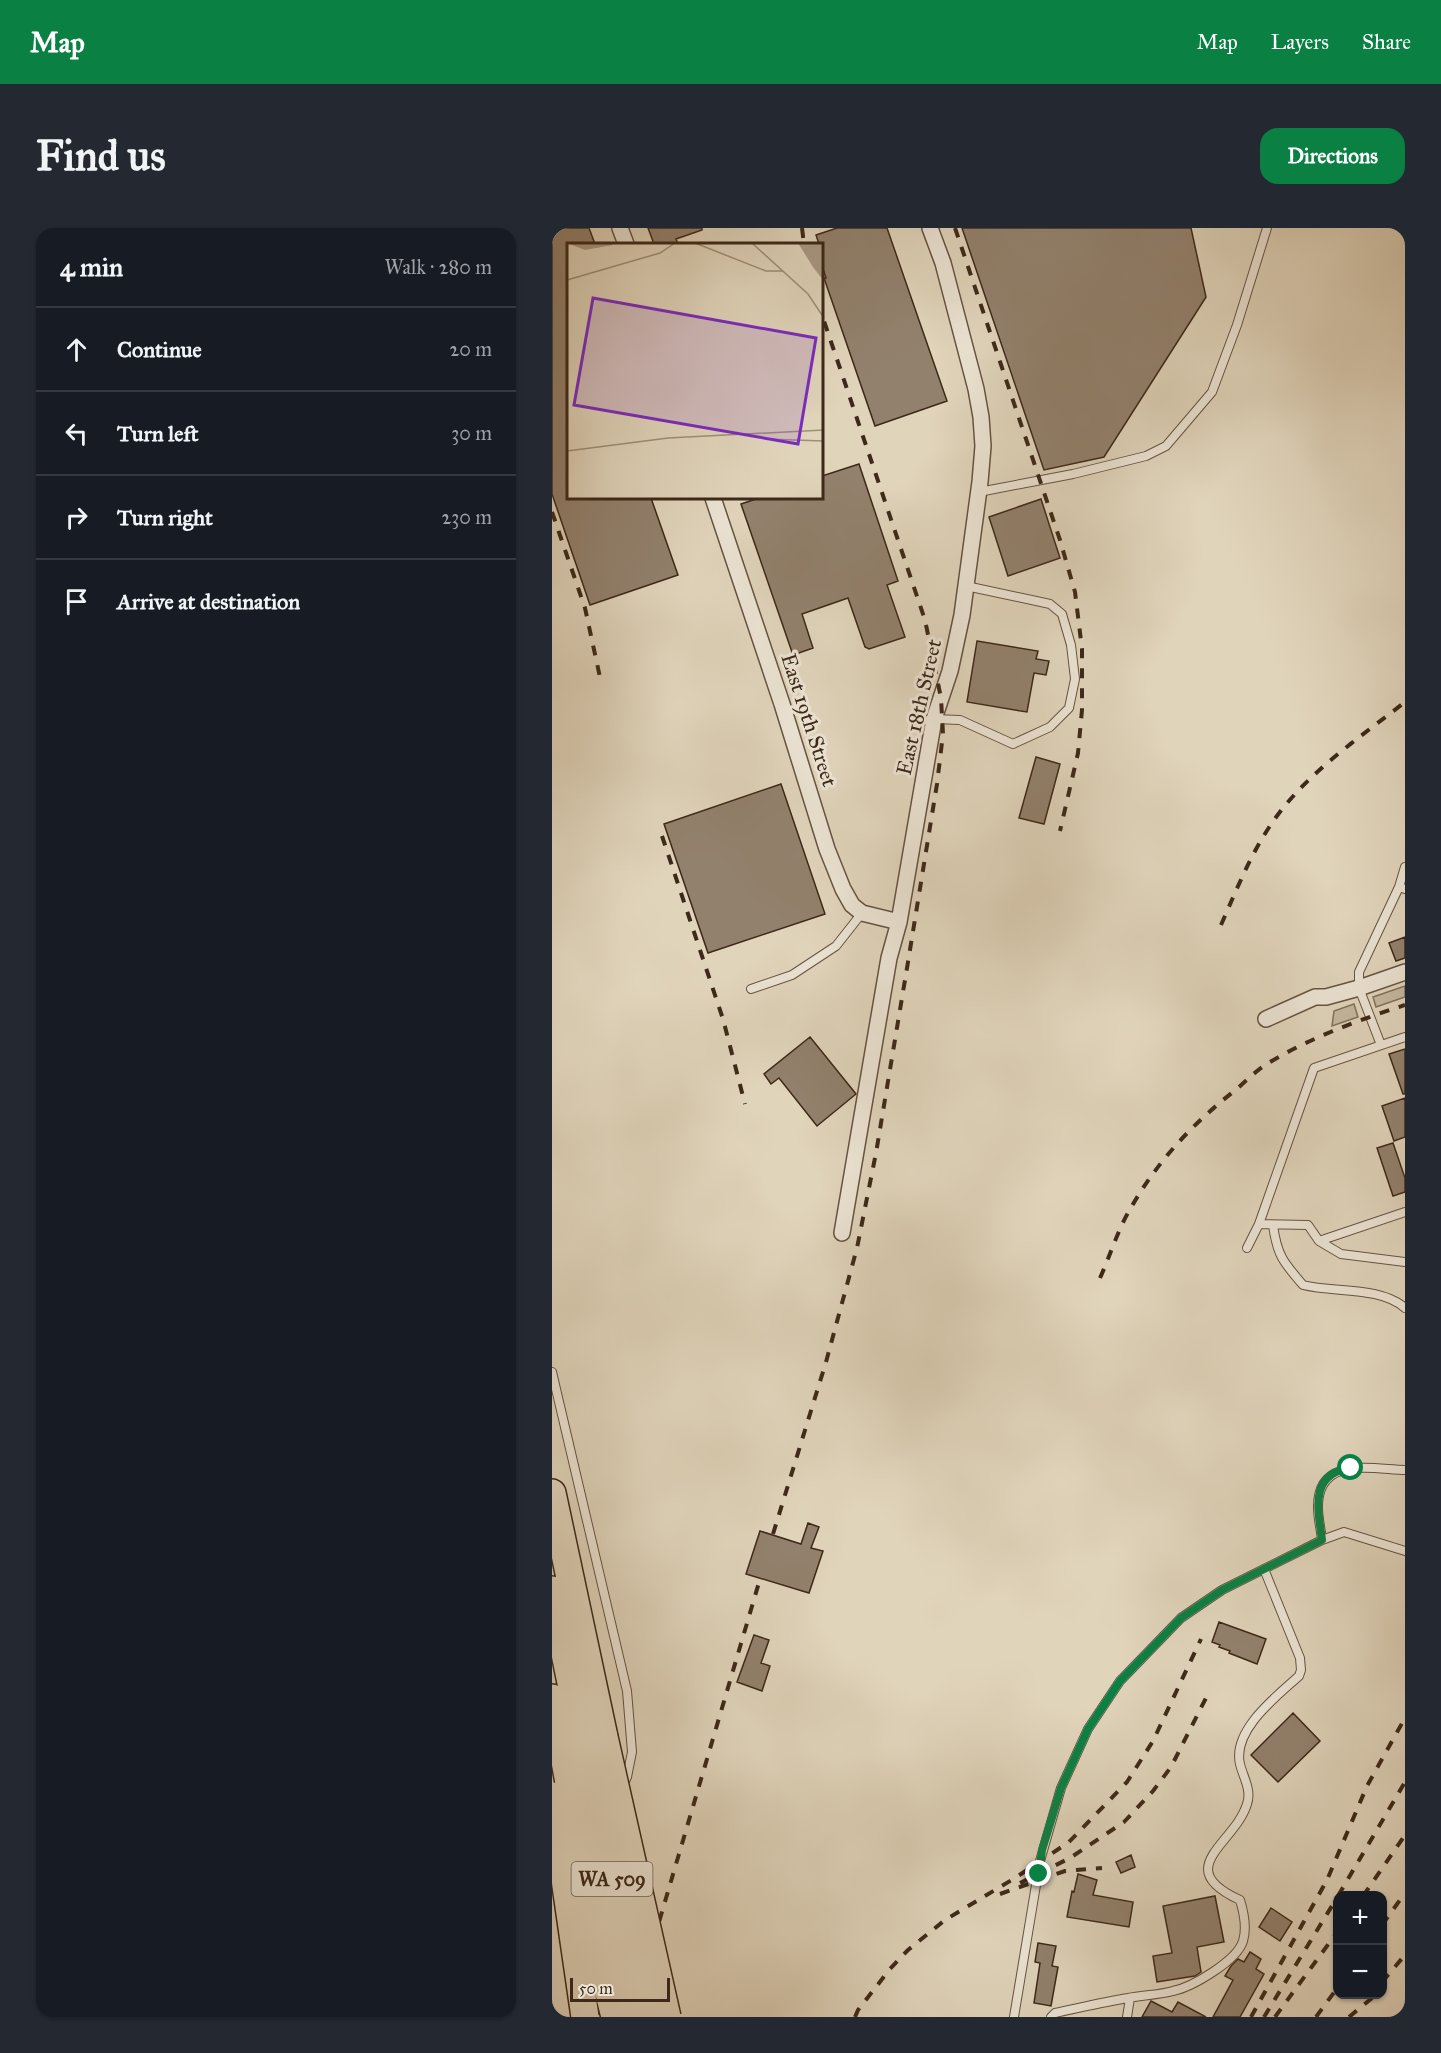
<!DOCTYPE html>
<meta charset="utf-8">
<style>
body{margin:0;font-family:"IM FELL Great Primer",serif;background:#242831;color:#f1f3f6}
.controls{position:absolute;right:18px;bottom:18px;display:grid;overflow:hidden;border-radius:12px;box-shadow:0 2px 4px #0004}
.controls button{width:54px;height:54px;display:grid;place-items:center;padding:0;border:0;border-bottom:2px solid #363941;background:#171b24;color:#f1f3f6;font:30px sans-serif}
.scale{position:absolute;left:18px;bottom:15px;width:100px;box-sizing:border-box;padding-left:6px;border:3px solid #3d2819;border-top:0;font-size:16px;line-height:21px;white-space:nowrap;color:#3d2819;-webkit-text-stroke:4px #ebe3d3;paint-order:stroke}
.stop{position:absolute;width:18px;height:18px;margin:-14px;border:4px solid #0b8043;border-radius:50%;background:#fff}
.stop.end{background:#0b8043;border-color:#fff;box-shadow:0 2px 6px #0008}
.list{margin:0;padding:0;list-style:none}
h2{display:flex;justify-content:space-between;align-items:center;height:78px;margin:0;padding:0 24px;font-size:26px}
h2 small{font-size:20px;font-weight:400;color:#9ea1a6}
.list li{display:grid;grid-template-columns:39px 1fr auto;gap:18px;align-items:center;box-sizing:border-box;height:84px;padding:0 24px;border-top:2px solid #363941}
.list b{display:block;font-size:22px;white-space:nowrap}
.list em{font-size:20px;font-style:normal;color:#9ea1a6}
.icon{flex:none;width:33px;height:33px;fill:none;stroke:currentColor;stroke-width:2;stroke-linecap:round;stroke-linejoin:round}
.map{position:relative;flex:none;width:853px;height:1789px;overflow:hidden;border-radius:18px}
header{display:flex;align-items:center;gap:36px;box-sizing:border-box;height:84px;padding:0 30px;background:#0b8043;color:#fff}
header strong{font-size:28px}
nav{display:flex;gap:33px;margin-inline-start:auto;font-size:21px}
.intro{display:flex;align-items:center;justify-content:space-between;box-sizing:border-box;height:144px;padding:0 36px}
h1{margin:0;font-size:42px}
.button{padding:15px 27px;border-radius:18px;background:#0b8043;color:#fff;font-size:21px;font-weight:700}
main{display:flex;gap:36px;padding:0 36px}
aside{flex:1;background:#171b24;border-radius:18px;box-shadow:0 2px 4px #0004}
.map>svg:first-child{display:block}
.green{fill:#c4b79f;stroke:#80705c;stroke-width:1.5}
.building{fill:#92816d;stroke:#3d2819;stroke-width:1.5}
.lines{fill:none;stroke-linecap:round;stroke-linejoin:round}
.lane-casing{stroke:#665342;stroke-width:10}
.street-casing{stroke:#665342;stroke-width:18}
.highway-casing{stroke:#3d2819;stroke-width:30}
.lane{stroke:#ebe3d3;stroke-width:8}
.street{stroke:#ebe3d3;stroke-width:15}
.highway{stroke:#e0d4bb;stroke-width:27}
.rail{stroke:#3d2819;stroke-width:4;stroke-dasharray:10 10;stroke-linecap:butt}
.highway-bridge-casing{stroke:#3d2819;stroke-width:30;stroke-linecap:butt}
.highway-bridge{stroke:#e0d4bb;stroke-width:27}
.route{stroke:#0b8043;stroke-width:8}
.labels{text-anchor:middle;stroke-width:6;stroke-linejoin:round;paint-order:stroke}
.shield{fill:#ebe3d3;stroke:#716051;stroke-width:1.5}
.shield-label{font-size:20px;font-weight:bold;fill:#3d2819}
.street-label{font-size:21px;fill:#3d2819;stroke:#ebe3d3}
.inset-road{fill:none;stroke:#9f8f7a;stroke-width:1.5}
.view{fill:#7b2cbf;fill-opacity:0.15;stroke:#7b2cbf;stroke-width:3}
.inset-edge{fill:none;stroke:#3d2819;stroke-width:3}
</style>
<header>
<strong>Map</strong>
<nav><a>Map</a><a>Layers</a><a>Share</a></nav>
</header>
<div class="intro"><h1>Find us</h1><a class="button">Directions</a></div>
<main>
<aside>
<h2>4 min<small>Walk · 280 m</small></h2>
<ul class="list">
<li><svg class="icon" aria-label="ahead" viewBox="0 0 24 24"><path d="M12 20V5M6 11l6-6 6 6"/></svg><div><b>Continue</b></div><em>20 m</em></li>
<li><svg class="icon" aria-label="left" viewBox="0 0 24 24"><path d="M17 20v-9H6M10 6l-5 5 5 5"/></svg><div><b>Turn left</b></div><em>30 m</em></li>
<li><svg class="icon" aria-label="right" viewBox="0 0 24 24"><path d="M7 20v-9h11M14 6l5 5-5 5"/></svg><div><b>Turn right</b></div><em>230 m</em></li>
<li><svg class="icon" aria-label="arrive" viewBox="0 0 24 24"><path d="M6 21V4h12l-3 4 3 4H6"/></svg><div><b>Arrive at destination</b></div></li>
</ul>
</aside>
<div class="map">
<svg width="853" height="1789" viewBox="0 0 853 1789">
<rect width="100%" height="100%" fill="#e0d4bb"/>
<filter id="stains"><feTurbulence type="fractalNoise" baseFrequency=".00333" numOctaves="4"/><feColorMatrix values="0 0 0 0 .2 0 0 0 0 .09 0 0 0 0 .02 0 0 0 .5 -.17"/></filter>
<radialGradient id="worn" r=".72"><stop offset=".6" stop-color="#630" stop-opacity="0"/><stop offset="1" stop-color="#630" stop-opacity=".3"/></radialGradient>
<!-- green -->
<path class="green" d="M853,758V769L824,779L821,769Z
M802,776L806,789L780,798L782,783Z"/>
<!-- building -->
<path class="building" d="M0,0H37L43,16H16V270H99L126,347L38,377L0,266Z
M96,0H150V2L124,11L126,16H102Z
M285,0H335L395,173L323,198L272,50H274L270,38V16H267L264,7Z
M410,0H639L654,69L552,229L492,242Z
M307,236L346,353L335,357L353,409L317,421L313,419L296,370L250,386L261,420L241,427L189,276L207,270H270V248Z
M489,271L508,330L456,348L437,289Z
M425,413L486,423L484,431L497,433L494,447L482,445L475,484L415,474Z
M484,529L508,536L492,596L467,590Z
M229,556L273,686L156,725L112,596Z
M853,709V730L844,733L837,715Z
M258,809L304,866L265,898L227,850L219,856L212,846Z
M853,821V866H851L837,826Z
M853,870V909L842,913L830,878Z
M841,915L853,950V964L841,968L825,920Z
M256,1295L267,1299L259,1320L271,1323L257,1365L194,1346L208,1303L249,1316Z
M667,1394L714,1411L705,1436L677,1425L678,1423L667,1419L668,1417L660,1414Z
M202,1407L217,1412L209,1435L218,1438L210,1463L185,1454Z
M741,1485L768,1513L726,1554L699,1527Z
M579,1627L583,1639L569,1645L564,1634Z
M526,1646L545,1652L541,1667L581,1674L577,1699L515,1689L520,1663L522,1664Z
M663,1668L672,1714L645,1719L649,1744L643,1748L605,1754L601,1728L620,1725L611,1678Z
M719,1680L740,1694L728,1713L707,1699Z
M486,1715L504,1718L500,1738L506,1739L499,1778L482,1775L488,1735L483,1734Z
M698,1724L709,1731L704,1741L712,1746L688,1789H661L681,1752L673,1748L679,1738L686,1731L692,1734Z
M599,1773L620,1784L626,1774L654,1789H590Z"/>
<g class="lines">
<defs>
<path id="lane" d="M427,264L521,246L594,228L614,218L660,164L685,97L715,0
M382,491L408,492L461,516L498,499L517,480L523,451L519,417L510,386L498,376L414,358
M853,639L847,659L853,661
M199,761L240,747L284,718L310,685
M829,817L807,760V744L847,659
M707,996L756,997L767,1013L789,1026L853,1034
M721,997C725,1027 731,1034 751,1057C782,1065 828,1058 853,1080
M767,1013L853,984
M695,1020L707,996L762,840L853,809
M0,1144L75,1463L80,1524L75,1549L71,1558
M770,1312C769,1302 766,1290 766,1280C765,1228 818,1241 853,1242
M462,1789L488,1633L509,1560L536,1501L568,1453L629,1390L670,1362L770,1312L792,1304L853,1323
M499,1789L503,1785C527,1780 551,1774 576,1770C591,1767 607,1767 621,1763C640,1759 685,1733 691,1713C695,1700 692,1685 688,1672C618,1640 683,1616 695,1576C700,1562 691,1549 688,1536C680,1502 725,1468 747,1448L749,1442L748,1430L712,1341
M575,1789L578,1770"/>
<path id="street" d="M68,0L74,16
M161,270L230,476L275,621L291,661L300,677L310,685L347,694
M714,791L763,769H774L807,760L853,744
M290,1005L337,730L347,694L382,491L398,443L410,387L428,254L431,218L429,189L424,161L391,35L378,0"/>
<path id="highway" d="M0,1265L52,1509
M0,1362L31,1513
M0,1470L10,1517"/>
</defs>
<!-- lane casing -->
<use href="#lane" class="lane-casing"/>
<!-- street casing -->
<use href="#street" class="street-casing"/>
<!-- highway casing -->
<use href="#highway" class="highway-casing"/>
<!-- lane -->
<use href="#lane" class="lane"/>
<!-- street -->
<use href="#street" class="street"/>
<!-- highway -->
<use href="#highway" class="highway"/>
<!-- rail -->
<path class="rail" d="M250,0L252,16
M403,0L508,312L523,364L530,421V482L526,525L508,603
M0,284L33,380L49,454
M110,608L171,791L193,876
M669,697C687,656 703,615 731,580C765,538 811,507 853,474
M548,1050C558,1028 565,1004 577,983C606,932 640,896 686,860C696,851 706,841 718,834C760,809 807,792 853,777
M221,1306L274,1134L305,1020L324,925L356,734L385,556L391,506L389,470L373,392L270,87
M468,1655L518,1630L572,1594L601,1563L619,1539L656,1466
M448,1666L513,1643L550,1640
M786,1668L853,1554
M811,1668L853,1607
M830,1697L853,1665
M830,1754L853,1727
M79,1789L208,1351
M303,1789L306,1782L338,1741L356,1722L393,1692L463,1650L517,1614L575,1554L601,1513L649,1411
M699,1789L775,1652L815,1558L853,1490
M712,1789L786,1668
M723,1789L786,1703
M764,1789L786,1759
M797,1789L825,1766"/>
<defs>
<path id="highway-bridge" d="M52,1509L115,1789
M31,1513L89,1789
M10,1517L53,1749L63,1789
M1,1568L33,1789"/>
</defs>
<!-- highway-bridge casing -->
<use href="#highway-bridge" class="highway-bridge-casing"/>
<!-- highway-bridge -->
<use href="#highway-bridge" class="highway-bridge"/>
</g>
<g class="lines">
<!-- route -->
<path class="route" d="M487,1646L490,1622L509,1560L536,1501L568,1453L629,1390L670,1362L770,1312C766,1281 757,1245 799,1240"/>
</g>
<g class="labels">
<!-- shield labels -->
<rect class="shield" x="19.5" y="1634" width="81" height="34" rx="4.5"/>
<g class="shield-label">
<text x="60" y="1658">WA 509</text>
</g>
<!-- street labels -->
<g class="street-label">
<text transform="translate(367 479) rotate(-77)" y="7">East 18th Street</text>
<text transform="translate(257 492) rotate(72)" y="7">East 19th Street</text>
</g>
</g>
<!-- overview -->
<g transform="translate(15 15)">
<rect width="256" height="256" fill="#e0d4bb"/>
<path d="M0,0H44L46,2L18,7ZM231,0H256V37L246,24Z" fill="#a99a84"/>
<path class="inset-road" d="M128,0L199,28H216M185,0L241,51L257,75M0,37L93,10L108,0M198,196L257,198M0,208L101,195L257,187"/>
<path class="view" d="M26,55L249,95L231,201L7,162Z"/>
<rect width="256" height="256" class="inset-edge"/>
</g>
<rect width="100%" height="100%" filter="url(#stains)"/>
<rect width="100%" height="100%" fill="url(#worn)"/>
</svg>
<div class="controls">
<button>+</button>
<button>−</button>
</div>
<div class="scale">50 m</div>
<div class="stop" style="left:799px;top:1240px"></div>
<div class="stop end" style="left:487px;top:1646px"></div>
</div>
</main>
